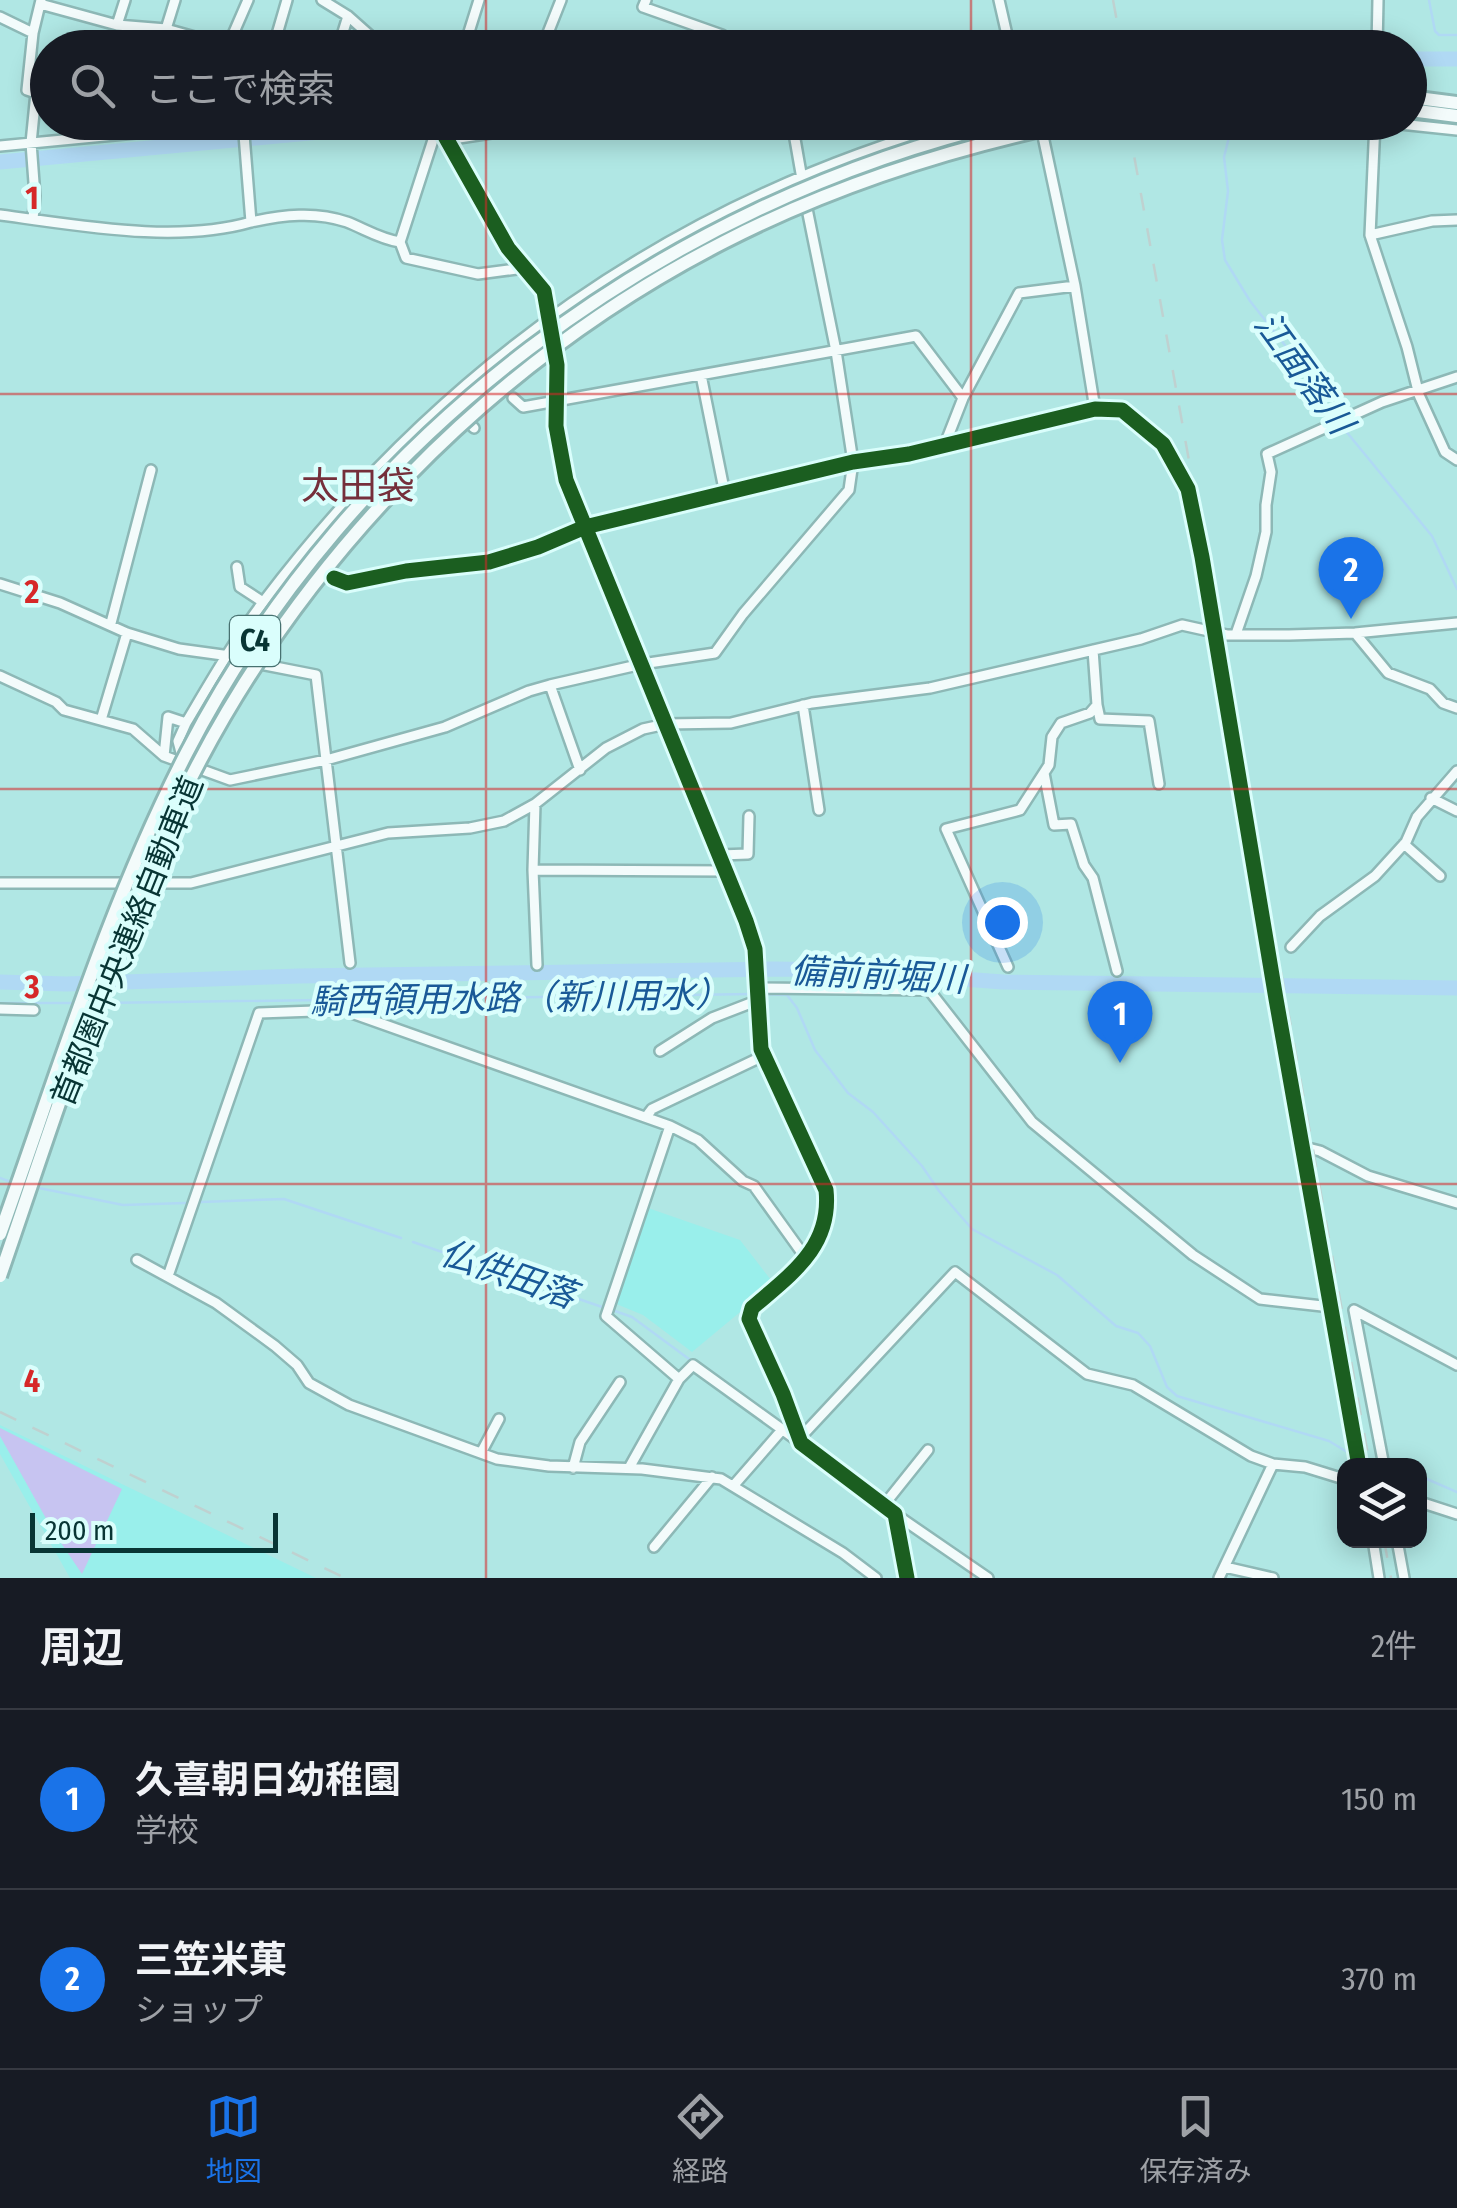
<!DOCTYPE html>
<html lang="ja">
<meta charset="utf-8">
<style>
body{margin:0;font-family:"Fira Sans Condensed","Noto Sans JP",sans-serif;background:#242831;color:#f1f3f6}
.controls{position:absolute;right:30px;bottom:30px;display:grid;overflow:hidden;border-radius:20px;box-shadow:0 5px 25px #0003}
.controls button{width:90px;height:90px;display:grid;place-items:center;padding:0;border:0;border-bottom:2px solid #363941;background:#171b24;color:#f1f3f6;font:50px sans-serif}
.scale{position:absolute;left:30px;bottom:25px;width:248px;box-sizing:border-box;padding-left:10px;border:5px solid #083534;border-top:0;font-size:28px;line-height:35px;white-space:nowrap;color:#083534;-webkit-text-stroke:8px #dafefc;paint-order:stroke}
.you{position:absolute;left:1002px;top:922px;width:35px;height:35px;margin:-25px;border:8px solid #fff;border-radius:50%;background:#1a73e8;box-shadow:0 0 0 15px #1a73e833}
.badge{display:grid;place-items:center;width:65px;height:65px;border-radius:50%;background:#1a73e8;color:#fff;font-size:32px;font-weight:700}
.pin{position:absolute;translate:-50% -82px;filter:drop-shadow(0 2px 5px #0008)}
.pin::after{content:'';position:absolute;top:52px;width:35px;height:30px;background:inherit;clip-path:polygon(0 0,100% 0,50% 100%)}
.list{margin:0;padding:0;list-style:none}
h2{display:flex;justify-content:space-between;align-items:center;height:130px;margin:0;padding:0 40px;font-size:42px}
h2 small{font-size:32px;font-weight:400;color:#9ea1a6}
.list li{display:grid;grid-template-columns:65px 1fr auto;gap:30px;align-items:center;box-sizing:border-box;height:180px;padding:0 40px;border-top:2px solid #363941}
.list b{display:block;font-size:38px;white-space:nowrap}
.list p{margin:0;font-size:32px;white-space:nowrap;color:#9ea1a6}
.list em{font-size:32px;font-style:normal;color:#9ea1a6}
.icon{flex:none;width:55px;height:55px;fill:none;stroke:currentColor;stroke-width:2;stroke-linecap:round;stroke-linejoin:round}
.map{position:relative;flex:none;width:1457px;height:1578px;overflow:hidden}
.search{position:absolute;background:#171b24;box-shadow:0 5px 25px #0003;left:30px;right:30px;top:30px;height:110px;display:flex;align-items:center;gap:25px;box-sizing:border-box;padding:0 35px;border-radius:55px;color:#9ea1a6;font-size:38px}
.sheet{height:490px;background:#171b24}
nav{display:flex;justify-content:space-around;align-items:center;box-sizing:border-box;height:140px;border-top:2px solid #363941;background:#171b24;font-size:28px;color:#9ea1a6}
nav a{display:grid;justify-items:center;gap:5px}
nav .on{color:#1a73e8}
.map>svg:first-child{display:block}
.built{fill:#99efeb}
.green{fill:#c7c4f1}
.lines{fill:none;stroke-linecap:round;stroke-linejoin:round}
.stream{stroke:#b0d9f4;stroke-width:2.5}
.river{stroke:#b0d9f4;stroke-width:15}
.minor-casing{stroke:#8db8b6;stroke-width:14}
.highway-casing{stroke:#8db8b6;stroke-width:18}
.minor{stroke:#f3fbfb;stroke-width:9}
.highway{stroke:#f3fbfb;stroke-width:12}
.rail{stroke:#bfd1d0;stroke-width:2.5;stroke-dasharray:18 18;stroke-linecap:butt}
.highway-bridge-casing{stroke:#8db8b6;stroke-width:18;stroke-linecap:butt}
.highway-bridge{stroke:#f3fbfb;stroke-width:12}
.cycleway-casing{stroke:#dafefc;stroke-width:21}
.cycleway{stroke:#1b5e20;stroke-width:15}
.grid{fill:none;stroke:#d62828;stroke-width:2.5;stroke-opacity:0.55}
.labels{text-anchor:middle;stroke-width:9;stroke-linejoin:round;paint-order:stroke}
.shield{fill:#dafefc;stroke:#477170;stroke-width:2.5}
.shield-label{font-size:30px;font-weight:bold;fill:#083534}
.street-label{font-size:32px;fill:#083534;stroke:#dafefc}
.water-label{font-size:35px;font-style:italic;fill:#195997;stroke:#dafefc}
.quarter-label{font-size:38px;fill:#752f3b;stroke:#dafefc}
.grid-label{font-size:32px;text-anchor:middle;font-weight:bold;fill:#d62828;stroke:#dafefc;stroke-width:9;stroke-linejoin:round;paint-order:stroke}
</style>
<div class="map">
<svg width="1457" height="1578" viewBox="0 0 1457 1578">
<rect width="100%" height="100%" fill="#b0e7e4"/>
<!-- built -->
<path class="built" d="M648,1208L740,1240L774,1284L692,1352L643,1315L614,1303Z
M0,1425L316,1578H70L0,1454Z"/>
<!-- green -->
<path class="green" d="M0,1428L122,1489L82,1574L53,1531L0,1436Z"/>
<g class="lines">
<!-- stream -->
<path class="stream" d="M1429,0L1435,31L1439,35H1457
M1230,133L1224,157L1228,191L1222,240L1225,260L1250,301L1288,349L1335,418
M1340,424L1432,536L1457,589
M761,994L787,995L797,1008L815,1050L848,1093L873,1112L922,1166L939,1191L972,1229L1057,1275L1116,1326L1138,1333L1150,1346L1167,1387L1177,1396L1329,1441L1352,1455
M0,1003H73
M101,1003L753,994
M0,1178L11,1182
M34,1187L123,1205L185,1203
M201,1202L284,1199L401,1238
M413,1242L602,1307
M615,1311L632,1317L693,1362
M1360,1457L1381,1464
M846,1471L881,1497
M1420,1476L1457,1492
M892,1505L961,1554"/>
<!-- river -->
<path class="river" d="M1410,59H1457
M0,162L427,122
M0,982L66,984L299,976L773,969L839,970L1003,982L1457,988"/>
<defs>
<path id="minor" d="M322,0L348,16L384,48
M646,0L643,7L722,35L727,39L729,48
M999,0L1010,48
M40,4L117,25L166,29L234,48
M0,17L33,33
M117,25L125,0
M166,29L175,0
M228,46L248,0
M273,48L287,0
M338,48L348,16
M464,48L479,0
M542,48L561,0
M1377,48L1378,0
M243,122L251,222C283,215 315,211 347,222C365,229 380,239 400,242
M437,122L508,248L544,291L557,365L556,426L566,480L746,921L755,949L761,1049L826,1190C832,1247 791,1274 752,1308L749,1319L783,1394L801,1443L895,1514L907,1578
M792,122L802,179
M1040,122L1075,286L1095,409
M1146,122L1149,132L1245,126L1246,122
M1381,122L1457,130
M433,140L400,242L406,258L478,274L524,268
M446,140L518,129L595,122
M0,146L250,122
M0,215C78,225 175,244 251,222
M33,219L35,196L31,143L36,93L27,90L33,33L41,0
M1457,220L1432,221L1370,235L1407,347L1419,395L1445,452L1457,460
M1370,235L1375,122
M701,375L725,494
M513,398L523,407L916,336L963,398
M453,406L474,428
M945,444L963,398L1019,293L1075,286
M237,567L240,587L263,602
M334,578L347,583L406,571L489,562L538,547L585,527L853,462L909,454L1095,409L1122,410L1163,444L1188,489L1202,557L1276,999L1359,1466
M0,584L60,603L127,633L179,649L230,656
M111,623L151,470
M1355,633L1388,673L1430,689L1443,703L1457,708
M1236,634L1256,576L1266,532V505L1271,472L1267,454L1382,402L1457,377
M255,663L316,675L350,963
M0,676L56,702L64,710L133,729L164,756L230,780L326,760L445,727L529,691L550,685
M803,705L819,810
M1097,705L1100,719L1149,721L1159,784
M101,720L127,633
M186,723C211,681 235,639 264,601C442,366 675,201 959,122
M164,756L168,717L186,723L178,741L183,760
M580,770L550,685L642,664L715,653L743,614L849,490L853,462L836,351L805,199
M1044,773L1054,825L1071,824L1084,865L1093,878L1117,971
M1431,798L1457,811
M535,804L533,870L537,965
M1404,844L1440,876
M720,855L748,854L749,816
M533,870L726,871
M0,883H191L388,833L470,828L504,821L535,804L606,748L643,729L666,724L731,723L812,703L930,688L1141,639L1182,625L1227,635H1289L1355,633L1457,623
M1291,947L1320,916L1375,876L1406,842L1417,817L1457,771
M1008,967L946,829L1020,810L1049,765L1052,737L1061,723L1090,713L1097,705L1093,650
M756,988L929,990L1032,1122L1193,1255L1260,1299L1331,1307
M0,1009L34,1010
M660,1051L712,1018L756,1001
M646,1117L652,1109L763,1056
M1304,1147L1320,1151L1368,1176L1457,1203
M137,1260L216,1303L275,1346L297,1365L309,1383L349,1405L497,1459L549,1466L642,1469L721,1479L843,1553L876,1578
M168,1276L259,1013L343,1010L670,1126
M1354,1310L1384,1466
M1354,1310L1457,1365
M679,1379L606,1316L670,1126L698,1140L743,1181L754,1186L805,1257
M800,1438L955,1272L1087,1374L1133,1385L1251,1456L1273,1464L1305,1467L1344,1479
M481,1453L499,1419
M573,1468L580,1442L620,1382
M629,1468L679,1379L693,1365L801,1443
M734,1485L781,1431
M1420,1502L1457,1514
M884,1505L928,1450
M895,1514L988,1578
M1373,1540L1379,1578
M1397,1540L1404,1578
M654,1547L712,1477
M1225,1567L1273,1578
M1219,1578L1273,1464"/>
<path id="highway" d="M1410,97L1457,103
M1410,110L1457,116
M1063,125L1080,122"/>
</defs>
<!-- minor casing -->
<use href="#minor" class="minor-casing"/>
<!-- highway casing -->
<use href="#highway" class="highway-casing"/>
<!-- minor -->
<use href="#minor" class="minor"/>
<!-- highway -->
<use href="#highway" class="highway"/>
<!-- rail -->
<path class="rail" d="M1113,0L1122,48
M1128,122L1370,1466
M0,1412L345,1578
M1384,1540L1391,1578"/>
<defs>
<path id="highway-bridge" d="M0,1234C58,1072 108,905 187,752C351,434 663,203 1008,122
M0,1276C55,1117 106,952 180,800C294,564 491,361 724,242C831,187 946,150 1063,125"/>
</defs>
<!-- highway-bridge casing -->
<use href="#highway-bridge" class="highway-bridge-casing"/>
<!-- highway-bridge -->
<use href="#highway-bridge" class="highway-bridge"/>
<defs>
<path id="cycleway" d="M437,122L508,248L544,291L557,365L556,426L566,480L746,921L755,949L761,1049L826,1190C832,1247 791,1274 752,1308L749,1319L783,1394L801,1443L895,1514L907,1578
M334,578L347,583L406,571L489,562L538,547L585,527L853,462L909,454L1095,409L1122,410L1163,444L1188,489L1202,557L1276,999L1359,1466"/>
</defs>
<!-- cycleway casing -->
<use href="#cycleway" class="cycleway-casing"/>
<!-- cycleway -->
<use href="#cycleway" class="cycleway"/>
</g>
<!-- grid -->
<path class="grid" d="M486,0V48M971,0V48M486,122V1578M971,122V1578M0,394H1457M0,789H1457M0,1184H1457"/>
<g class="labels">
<!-- shield labels -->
<rect class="shield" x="230" y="616" width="50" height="50" rx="8"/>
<g class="shield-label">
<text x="255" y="651">C4</text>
</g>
<!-- street labels -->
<g class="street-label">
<text transform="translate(127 941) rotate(-68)" y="11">首都圏中央連絡自動車道</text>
</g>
<!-- water labels -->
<g class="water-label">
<text transform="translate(1304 373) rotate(54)" y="12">江面落川</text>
<text transform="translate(878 975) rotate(3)" y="12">備前前堀川</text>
<text transform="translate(520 998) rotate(-1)" y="12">騎西領用水路（新川用水）</text>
<text transform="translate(508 1274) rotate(19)" y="12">仏供田落</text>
</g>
<!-- quarter labels -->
<g class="quarter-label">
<text x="358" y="499">太田袋</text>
</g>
</g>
<g class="grid-label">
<text x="32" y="209">1</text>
<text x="32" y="603">2</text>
<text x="32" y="998">3</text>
<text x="32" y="1392">4</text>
</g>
</svg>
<div class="controls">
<button><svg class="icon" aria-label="layers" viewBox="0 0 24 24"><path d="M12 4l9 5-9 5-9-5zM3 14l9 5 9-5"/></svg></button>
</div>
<div class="scale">200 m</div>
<div class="you"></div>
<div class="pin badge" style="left:1120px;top:1063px">1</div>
<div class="pin badge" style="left:1351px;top:619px">2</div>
<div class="search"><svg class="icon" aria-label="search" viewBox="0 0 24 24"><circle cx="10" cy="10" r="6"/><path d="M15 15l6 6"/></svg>ここで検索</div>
</div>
<section class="sheet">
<h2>周辺<small>2件</small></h2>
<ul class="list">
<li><span class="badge">1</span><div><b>久喜朝日幼稚園</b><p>学校</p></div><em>150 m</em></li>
<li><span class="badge">2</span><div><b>三笠米菓</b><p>ショップ</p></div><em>370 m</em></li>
</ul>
</section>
<nav>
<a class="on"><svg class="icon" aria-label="map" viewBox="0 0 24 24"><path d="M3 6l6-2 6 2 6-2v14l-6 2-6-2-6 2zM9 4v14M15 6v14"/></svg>地図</a>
<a><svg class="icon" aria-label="directions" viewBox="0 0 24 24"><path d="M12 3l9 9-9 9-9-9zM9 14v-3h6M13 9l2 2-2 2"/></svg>経路</a>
<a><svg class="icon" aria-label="saved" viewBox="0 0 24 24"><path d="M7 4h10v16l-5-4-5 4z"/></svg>保存済み</a>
</nav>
